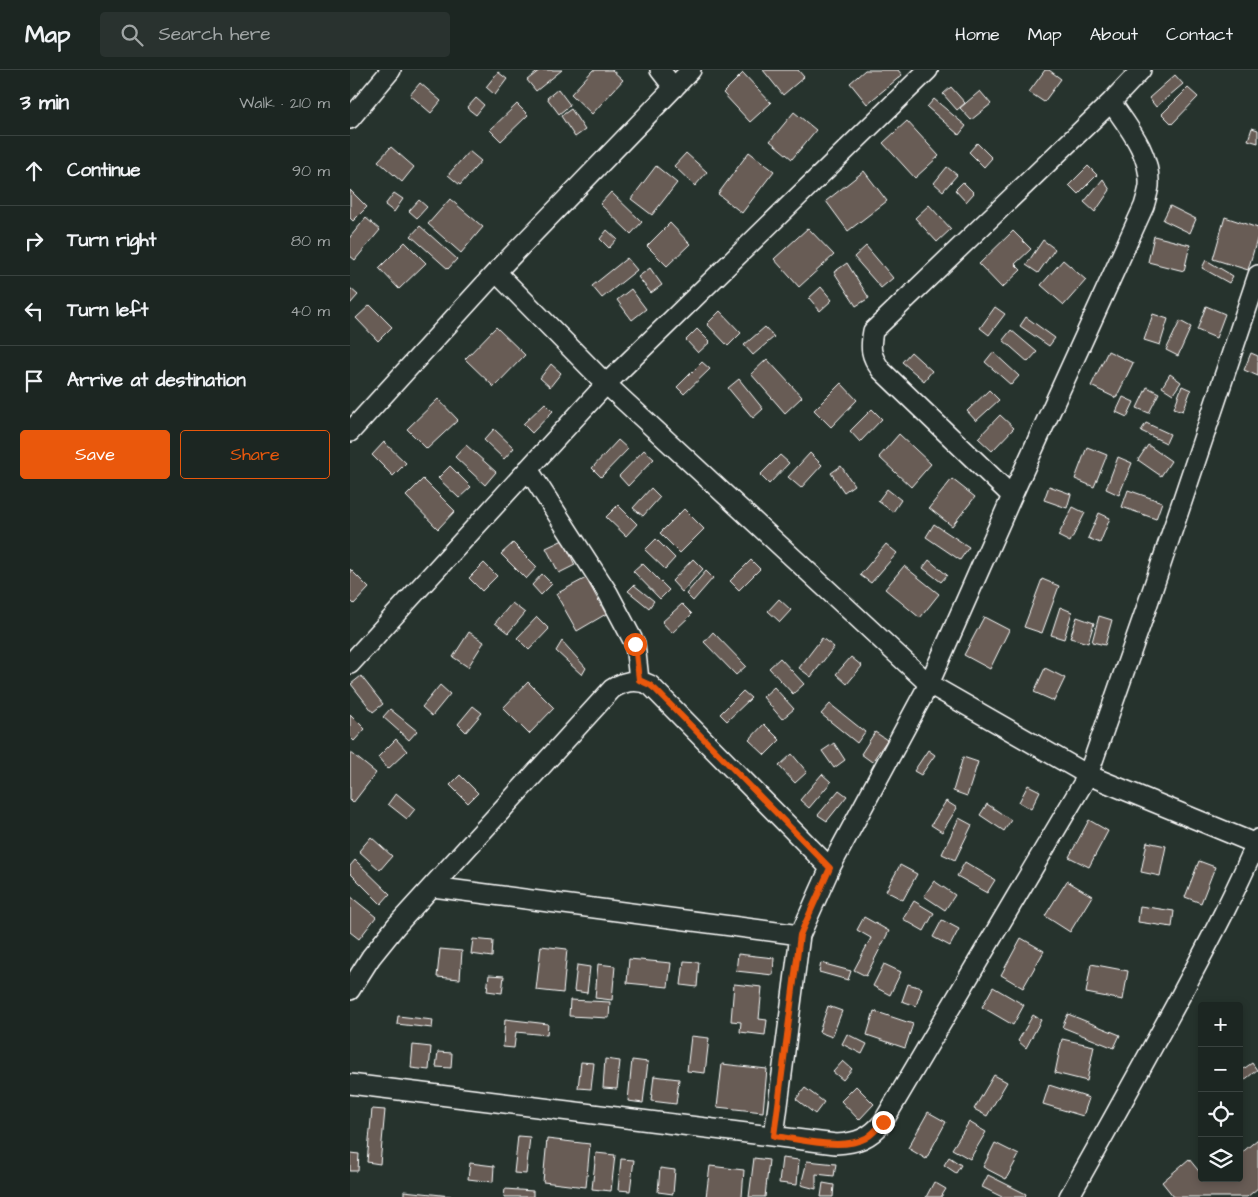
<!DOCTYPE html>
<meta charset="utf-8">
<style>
body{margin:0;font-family:"Architects Daughter",sans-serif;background:#29322f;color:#f1f3f6}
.controls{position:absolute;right:15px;bottom:15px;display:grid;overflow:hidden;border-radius:5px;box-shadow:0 2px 8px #0003}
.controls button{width:45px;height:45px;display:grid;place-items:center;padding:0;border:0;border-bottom:1px solid #3a4340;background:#1c2622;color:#f1f3f6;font:25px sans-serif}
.stop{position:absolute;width:15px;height:15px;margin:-11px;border:4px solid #ea580c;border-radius:50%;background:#fff}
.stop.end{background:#ea580c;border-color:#fff;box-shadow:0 1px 5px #0008}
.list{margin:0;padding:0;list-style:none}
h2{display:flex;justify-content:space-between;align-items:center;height:65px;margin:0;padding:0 20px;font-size:21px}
h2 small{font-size:16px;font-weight:400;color:#a0a5a5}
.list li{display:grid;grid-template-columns:32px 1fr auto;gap:15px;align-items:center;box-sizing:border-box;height:70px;padding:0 20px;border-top:1px solid #3a4340}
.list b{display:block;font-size:19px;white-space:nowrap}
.list em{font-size:16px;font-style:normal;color:#a0a5a5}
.actions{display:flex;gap:10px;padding:15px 20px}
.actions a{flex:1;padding:11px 0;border:1px solid #ea580c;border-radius:5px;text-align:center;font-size:18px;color:#ea580c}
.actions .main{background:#ea580c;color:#fff}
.icon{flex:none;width:28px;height:28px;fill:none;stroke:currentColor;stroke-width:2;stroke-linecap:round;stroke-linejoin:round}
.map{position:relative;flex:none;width:908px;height:1127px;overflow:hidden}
header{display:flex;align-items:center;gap:30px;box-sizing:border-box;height:70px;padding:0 25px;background:#1c2622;border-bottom:1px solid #3a4340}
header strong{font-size:24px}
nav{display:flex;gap:28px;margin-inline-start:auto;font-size:18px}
.search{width:350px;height:45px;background:#29322f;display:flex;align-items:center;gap:12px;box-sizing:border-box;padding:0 18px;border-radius:5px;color:#a0a5a5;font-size:19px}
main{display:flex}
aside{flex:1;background:#1c2622}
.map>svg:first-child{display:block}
.building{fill:#675c55;stroke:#fff}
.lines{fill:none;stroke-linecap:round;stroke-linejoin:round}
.minor-casing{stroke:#fff;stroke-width:22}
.minor{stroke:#26332d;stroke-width:19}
.route{stroke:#ea580c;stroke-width:6}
</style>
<header>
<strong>Map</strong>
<div class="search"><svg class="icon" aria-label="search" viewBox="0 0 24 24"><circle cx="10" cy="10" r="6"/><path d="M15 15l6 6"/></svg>Search here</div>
<nav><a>Home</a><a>Map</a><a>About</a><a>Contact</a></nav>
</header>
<main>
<aside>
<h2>3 min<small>Walk · 210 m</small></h2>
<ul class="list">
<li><svg class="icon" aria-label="ahead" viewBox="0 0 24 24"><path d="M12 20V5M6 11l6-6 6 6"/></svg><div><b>Continue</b></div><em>90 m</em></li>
<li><svg class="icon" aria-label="right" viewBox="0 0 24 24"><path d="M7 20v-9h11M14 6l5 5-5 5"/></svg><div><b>Turn right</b></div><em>80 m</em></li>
<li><svg class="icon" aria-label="left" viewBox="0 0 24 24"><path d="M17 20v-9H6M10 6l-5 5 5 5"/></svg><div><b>Turn left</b></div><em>40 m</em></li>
<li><svg class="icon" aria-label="arrive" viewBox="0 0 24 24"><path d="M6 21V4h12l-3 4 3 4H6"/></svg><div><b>Arrive at destination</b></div></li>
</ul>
<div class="actions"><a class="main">Save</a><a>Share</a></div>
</aside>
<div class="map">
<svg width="908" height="1127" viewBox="0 0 908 1127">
<rect width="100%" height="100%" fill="#26332d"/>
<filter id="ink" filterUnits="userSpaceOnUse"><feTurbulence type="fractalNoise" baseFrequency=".02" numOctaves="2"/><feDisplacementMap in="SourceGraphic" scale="10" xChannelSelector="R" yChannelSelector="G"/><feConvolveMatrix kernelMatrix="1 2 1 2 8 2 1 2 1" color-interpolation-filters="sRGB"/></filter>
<g filter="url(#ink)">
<!-- building -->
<path class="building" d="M190,0H212L186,21L177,10Z
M243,0H262L273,10L242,44L221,24Z
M413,0H448L454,7L433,25Z
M515,0H548L552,5L517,34L500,13Z
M695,0H699L711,9L694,32L679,22Z
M148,2L157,9L145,25L136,17Z
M393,3L421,33L400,52L373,23Z
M825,5L833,14L806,37L799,28Z
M70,13L91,31L81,43L60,25Z
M601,17L615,33L607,40L593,24Z
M838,18L848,27L822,54L812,44Z
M208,19L220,35L209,44L197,28Z
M630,21L641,34L621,50L610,38Z
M126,28L134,35L126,45L117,38Z
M584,29L616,56L609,65L577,37Z
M167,34L178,45L151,71L140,60Z
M221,39L235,60L225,67L211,46Z
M444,42L466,60L442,89L420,71Z
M557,51L589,86L565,108L533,73Z
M902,58L908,60V73L898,70Z
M627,73L642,88L634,97L619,82Z
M41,77L64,97L52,112L28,91Z
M119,81L131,91L110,115L98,105Z
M399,82L424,101L392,143L368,124Z
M336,83L357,102L345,116L324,96Z
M306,96L327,113L302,145L281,129Z
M738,96L747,105L728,124L719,115Z
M597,97L607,105L593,121L584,113Z
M514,101L537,131L498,161L476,131Z
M753,109L760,120L745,142L734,132Z
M613,112L624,123L616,132L605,120Z
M0,120L17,137L3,151L0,148Z
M261,122L292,152L281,164L250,134Z
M44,123L53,129L44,142L35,135Z
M100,129L133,157L111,183L78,154Z
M69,130L77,137L67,148L59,141Z
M579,135L601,159L587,172L565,148Z
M820,136L846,149L840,163L813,150Z
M875,147L908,158V166L898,200L863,189Z
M16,148L30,160L5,190L0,186V167Z
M320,153L340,174L317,196L297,176Z
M70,156L107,189L98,199L61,166Z
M458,158L484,185L449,217L424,189Z
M257,160L267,169L259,178L250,169Z
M663,161L681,179L665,194L671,200L652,218L629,194Z
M804,166L840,175L834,201L798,192Z
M693,170L705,179L688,203L676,195Z
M55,172L76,193L49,219L29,198Z
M516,176L543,208L531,218L504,187Z
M277,188L287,200L252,228L242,216Z
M713,190L736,210L714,235L691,215Z
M856,190L883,206L879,213L852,198Z
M497,193L519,228L506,236L484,202Z
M300,198L312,215L301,223L288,207Z
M471,217L482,230L470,241L459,228Z
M0,218L8,225L0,234Z
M281,219L296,239L282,250L267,230Z
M20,235L42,257L28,271L6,248Z
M856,236L875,244L866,268L847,260Z
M645,237L655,244L639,265L630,258Z
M370,241L391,263L378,276L357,254Z
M803,244L818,249L810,275L794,270Z
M676,247L705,268L699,276L670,256Z
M830,251L841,257L828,286L816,280Z
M146,257L175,285L144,317L115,289Z
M415,257L424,267L403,285L394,275Z
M347,259L360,272L348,283L336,270Z
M661,260L687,282L678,292L653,270Z
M758,281L783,293L766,328L741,316Z
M561,282L582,301L574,311L552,292Z
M643,282L669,306L661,315L635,292Z
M901,283L908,286V306L894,300Z
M417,289L452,327L435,343L401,304Z
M352,292L360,299L334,324L327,317Z
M201,294L211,303L200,317L190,308Z
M820,304L831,312L823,324L812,317Z
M389,309L413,339L403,348L378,318Z
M491,313L507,330L481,357L464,340Z
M832,316L841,320L833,341L824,338Z
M797,317L809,323L799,343L787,338Z
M639,320L649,330L626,351L617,341Z
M773,327L784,332L777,347L766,342Z
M88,329L108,350L77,379L57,359Z
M195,333L203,341L182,363L173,354Z
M522,339L532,349L510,372L500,361Z
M650,345L664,358L642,381L628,368Z
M796,353L820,364L816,373L791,361Z
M144,359L164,378L154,389L134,370Z
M549,364L581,394L561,417L529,387Z
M268,370L278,379L251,407L242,398Z
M34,372L56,393L43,406L22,385Z
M116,375L146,402L135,415L105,387Z
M798,375L821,391L811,406L788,390Z
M737,377L757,385L744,417L725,409Z
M294,380L304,389L278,416L269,406Z
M460,383L472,395L451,418L438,407Z
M430,385L439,393L419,414L410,405Z
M768,387L782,393L769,425L756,419Z
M100,396L121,417L109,428L88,408Z
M491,396L504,415L494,422L481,403Z
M73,409L105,441L88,459L56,426Z
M602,409L625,427L602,456L579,438Z
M699,416L721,424L717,438L694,430Z
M301,418L310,427L293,446L283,438Z
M537,419L551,430L543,442L528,431Z
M778,420L812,432L806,449L772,437Z
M268,435L287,454L276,466L256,447Z
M723,437L735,443L720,472L708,466Z
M334,439L354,459L330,483L310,463Z
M749,443L760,448L750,473L738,468Z
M584,454L619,477L610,490L576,467Z
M306,469L325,488L315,499L295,480Z
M213,470L225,495L209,503L196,478Z
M163,473L187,497L176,509L151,484Z
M536,474L547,483L521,513L510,505Z
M343,489L353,499L332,522L322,511Z
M401,490L410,499L389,520L380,511Z
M579,490L597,505L591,512L573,498Z
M134,493L147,506L132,521L119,508Z
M292,493L319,520L310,529L283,501Z
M554,496L589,524L570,548L535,519Z
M0,499L19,518L4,534L0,530Z
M356,501L363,508L343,531L336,524Z
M192,504L202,514L191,525L182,515Z
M236,508L256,544L227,561L206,524Z
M692,509L709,516L692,563L674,557Z
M284,515L304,531L299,538L278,521Z
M429,529L441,540L430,552L418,541Z
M162,533L175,543L158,563L145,553Z
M332,534L342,544L322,563L312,552Z
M710,537L722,542L714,569L701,565Z
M749,546L762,550L755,575L742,572Z
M187,547L199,559L179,580L167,568Z
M634,547L659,560L640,599L614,585Z
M727,547L744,553L738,573L720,568Z
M119,562L134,572L118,597L103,587Z
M363,562L396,596L386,605L354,572Z
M472,568L484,577L461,607L449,598Z
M212,571L236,598L232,605L206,581Z
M501,587L512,596L497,614L486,604Z
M430,588L454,614L443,624L419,598Z
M695,598L715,608L704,631L684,622Z
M11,606L33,634L23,642L1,614Z
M178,612L204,638L179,664L153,638Z
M90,615L100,624L82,646L72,637Z
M424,617L444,639L432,649L413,627Z
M393,621L401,628L377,651L370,644Z
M480,634L515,662L507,673L471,644Z
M123,636L132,643L116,662L108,654Z
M40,639L67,661L59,670L33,647Z
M0,644L15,659L4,671L0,667Z
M414,654L430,670L415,685L399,670Z
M525,662L537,670L522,692L511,684Z
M46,669L57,681L38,699L28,687Z
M484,673L495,690L484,698L472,681Z
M578,680L585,685L571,705L564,701Z
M0,682L26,703L3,733L0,730Z
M442,684L457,702L445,713L429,696Z
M613,687L628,692L617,726L603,721Z
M472,704L481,712L459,738L450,730Z
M110,705L128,723L118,733L100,715Z
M678,715L690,721L681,739L669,732Z
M489,720L497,726L477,751L468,745Z
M46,723L65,739L57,749L38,734Z
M596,731L607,738L592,762L581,755Z
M637,734L661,750L654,761L630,745Z
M609,748L622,755L605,790L592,784Z
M739,750L758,761L739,797L719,787Z
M21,767L42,786L30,800L9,781Z
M797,772L816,776L810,806L791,802Z
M5,790L40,824L31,834L0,803V796Z
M849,791L865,797L851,833L835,827Z
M615,792L645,810L637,823L607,806Z
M550,795L567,804L553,830L536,821Z
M584,811L605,825L595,840L574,826Z
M717,811L742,826L720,862L695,846Z
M0,826L26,847L9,869L0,862Z
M564,831L584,843L574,861L553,849Z
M790,836L824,841L822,857L788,852Z
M514,847L539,861L516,906L504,900L521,868L507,860Z
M592,850L609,859L600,876L583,867Z
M671,868L694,881L673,918L651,905Z
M123,869L143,871L142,887L121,884Z
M191,876L217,879L213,923L186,920Z
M90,879L112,881L110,909L87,907Z
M388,884L424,888L423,905L386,901Z
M279,889L321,893L318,917L277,913Z
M334,891L349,892L347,917L331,915Z
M471,893L501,901L498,910L469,902Z
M248,894L265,896L262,930L245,928Z
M534,894L551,902L540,925L523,916Z
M741,894L778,901L773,930L736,923Z
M227,895L240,897L237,923L224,921Z
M139,905L154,906L152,923L137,921Z
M384,914L412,917L409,949L417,950L415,965L390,962L391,952L381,951Z
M558,914L572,918L566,936L552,931Z
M643,917L674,935L663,955L632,937Z
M220,930L260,932L259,948L219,946Z
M478,936L492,941L482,967L469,962Z
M524,941L563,954L555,978L517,965Z
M718,944L770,965L764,978L712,957Z
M683,945L691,950L676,978L668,971Z
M48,946L83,950L82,958L47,954Z
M155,949L198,954L197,965L166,962L164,978L153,977Z
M497,964L517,974L512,984L492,974Z
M341,966L359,968L355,1003L337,1001Z
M712,969L744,976L737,1011L705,1003Z
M63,975L81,977L79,1000L61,998Z
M88,982L102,983L101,998L86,997Z
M255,989L270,991L267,1019L253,1018Z
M282,990L298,992L293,1033L278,1031Z
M493,991L502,999L493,1010L483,1002Z
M231,992L244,993L241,1019L228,1018Z
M902,993L907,1000L893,1011L889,1006V1002Z
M372,994L417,999L413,1042L367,1037Z
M644,1005L657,1012L637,1046L624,1039Z
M304,1006L329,1009L326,1034L301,1031Z
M699,1015L739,1028L733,1046L693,1034Z
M506,1016L524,1034L509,1050L491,1031Z
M455,1018L474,1032L465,1044L446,1029Z
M22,1039L35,1040L30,1094L17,1092Z
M578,1042L596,1052L576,1089L558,1078Z
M619,1052L636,1062L620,1089L602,1079Z
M168,1066L180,1067L176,1104L164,1103Z
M197,1069L240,1074L236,1117L193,1112Z
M908,1069V1118L897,1127H824L812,1112L839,1089L852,1105V1108H855L857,1112L861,1108H889V1085Z
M645,1073L669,1085L656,1109L633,1097Z
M0,1083L9,1084L8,1101H0Z
M246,1083L265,1085L261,1121L242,1119Z
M599,1087L611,1095L606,1103L594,1095Z
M404,1088L419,1090L415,1127H399Z
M432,1088L449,1090L447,1115L429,1113Z
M271,1089L284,1090L280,1121L268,1120Z
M457,1091L486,1094L484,1106L466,1104V1119L451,1115Z
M120,1093L144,1096L143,1112L118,1109Z
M360,1096L394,1100L392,1127H356Z
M310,1098L325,1100L323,1124L308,1122Z
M638,1105L676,1124L675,1127H652L632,1117Z
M584,1112L596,1119L591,1127H576Z
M473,1113L484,1115L483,1127H471Z
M155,1119L183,1121V1127H154Z
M54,1121L101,1126V1127H54Z"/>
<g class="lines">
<defs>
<path id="minor" d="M310,0L324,18
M0,49L41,0
M146,202L256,314L579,614L738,705L906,774
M0,362L146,202L341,0
M178,399L258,523L285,574L289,610
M662,426L531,300C520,285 520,278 523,261L761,32L791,0
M0,594L256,314L578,0
M83,817L450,865
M0,920L21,887L46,856L262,619C274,611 287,609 300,615L480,798
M0,1014L486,1074C507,1073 520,1068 533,1052L738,705L795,542L908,205
M424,1066L450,865L480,798L579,614L662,426L794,136C796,129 798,123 799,116C801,84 778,57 761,32
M719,1127C757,1060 794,993 831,925C858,874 886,822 908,769"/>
</defs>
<!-- minor casing -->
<use href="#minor" class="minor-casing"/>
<!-- minor -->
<use href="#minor" class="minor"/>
</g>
</g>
<g class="lines" filter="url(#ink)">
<!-- route -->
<path class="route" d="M285,574L289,610L300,615L306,620L480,798L450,865L424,1066C450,1069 492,1081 516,1068C523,1064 528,1058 533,1052"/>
</g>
</svg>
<div class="controls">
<button>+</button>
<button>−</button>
<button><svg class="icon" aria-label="locate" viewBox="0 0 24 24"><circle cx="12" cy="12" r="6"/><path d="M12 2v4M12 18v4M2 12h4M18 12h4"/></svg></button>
<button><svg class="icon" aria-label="layers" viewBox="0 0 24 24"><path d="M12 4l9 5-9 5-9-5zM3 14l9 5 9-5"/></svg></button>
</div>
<div class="stop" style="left:285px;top:574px"></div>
<div class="stop end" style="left:533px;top:1052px"></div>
</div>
</main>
